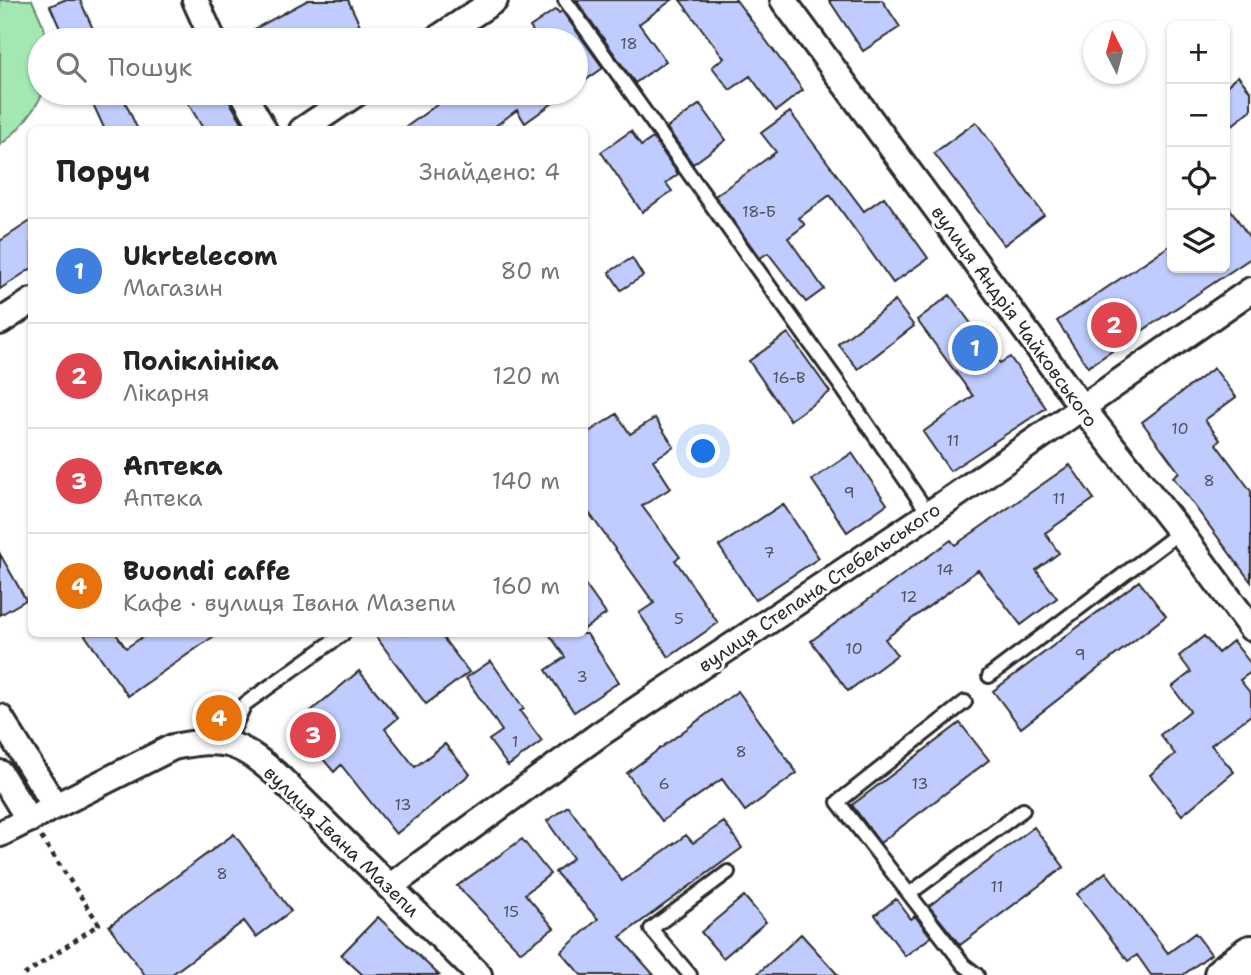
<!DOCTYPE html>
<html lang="uk">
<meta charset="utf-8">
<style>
body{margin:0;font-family:"Shantell Sans",sans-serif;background:#f6f6f6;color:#222}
.controls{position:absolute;right:21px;top:21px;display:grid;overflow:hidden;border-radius:10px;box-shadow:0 2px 5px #0004}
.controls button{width:63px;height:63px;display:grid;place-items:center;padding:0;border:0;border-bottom:2px solid #e0e0e0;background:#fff;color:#222;font:35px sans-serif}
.compass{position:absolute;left:1083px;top:21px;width:63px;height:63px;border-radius:50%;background:#fff;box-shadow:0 2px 5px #0004;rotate:354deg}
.you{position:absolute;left:704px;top:452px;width:24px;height:24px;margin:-18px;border:5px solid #fff;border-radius:50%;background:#1a73e8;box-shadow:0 0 0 10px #1a73e833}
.badge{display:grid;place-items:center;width:46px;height:46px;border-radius:50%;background:#0f766e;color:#fff;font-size:23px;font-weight:700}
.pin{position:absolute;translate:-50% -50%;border:4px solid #fff;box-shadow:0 2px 7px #0006}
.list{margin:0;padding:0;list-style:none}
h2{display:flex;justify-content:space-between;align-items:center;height:91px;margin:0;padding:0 28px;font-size:30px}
h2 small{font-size:23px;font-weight:400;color:#767676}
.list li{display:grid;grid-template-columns:46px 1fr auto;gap:21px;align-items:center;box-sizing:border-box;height:105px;padding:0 28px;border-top:2px solid #e0e0e0}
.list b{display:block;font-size:26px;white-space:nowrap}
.list p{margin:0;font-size:23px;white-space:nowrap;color:#767676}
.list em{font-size:23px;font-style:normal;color:#767676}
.icon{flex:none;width:38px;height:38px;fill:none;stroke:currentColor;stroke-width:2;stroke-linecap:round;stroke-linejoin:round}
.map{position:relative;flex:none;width:1251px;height:975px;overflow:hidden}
.search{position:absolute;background:#fff;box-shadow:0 2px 5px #0004;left:28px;top:28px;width:560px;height:77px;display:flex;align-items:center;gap:18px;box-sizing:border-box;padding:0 24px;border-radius:38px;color:#767676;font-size:26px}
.panel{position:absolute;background:#fff;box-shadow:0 2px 5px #0004;left:28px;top:126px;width:560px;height:511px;border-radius:10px}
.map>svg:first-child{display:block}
.grass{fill:#a3e7b3;stroke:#67896f;stroke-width:2}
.building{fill:#c0ccfd;stroke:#2b2b2b;stroke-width:2}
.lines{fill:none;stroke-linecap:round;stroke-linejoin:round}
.service-casing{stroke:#2b2b2b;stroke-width:18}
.minor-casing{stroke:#2b2b2b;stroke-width:30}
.primary-casing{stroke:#2b2b2b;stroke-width:44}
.path{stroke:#2b2b2b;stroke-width:4.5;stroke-dasharray:5 5;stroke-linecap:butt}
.service{stroke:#fff;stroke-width:12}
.minor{stroke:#fff;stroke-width:24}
.primary{stroke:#fff;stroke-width:38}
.labels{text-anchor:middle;stroke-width:6;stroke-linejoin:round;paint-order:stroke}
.number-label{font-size:16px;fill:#505360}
.street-label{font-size:19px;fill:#2b2b2b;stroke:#fff}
</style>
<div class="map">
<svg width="1251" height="975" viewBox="0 0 1251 975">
<rect width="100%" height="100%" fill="#fff"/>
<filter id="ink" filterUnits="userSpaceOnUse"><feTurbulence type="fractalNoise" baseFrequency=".0143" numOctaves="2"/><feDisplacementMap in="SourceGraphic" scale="14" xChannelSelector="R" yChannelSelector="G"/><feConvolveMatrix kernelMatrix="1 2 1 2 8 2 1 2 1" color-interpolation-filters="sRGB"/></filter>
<g filter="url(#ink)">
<!-- grass -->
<path class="grass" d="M0,0H32L44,27L46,40H40V93H43C32,114 19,131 0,145Z"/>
<!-- building -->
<path class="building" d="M64,0H80L98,40H65L50,6Z
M308,0H348L367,40H234Z
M576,0H672L639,24L666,61L635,83Z
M680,0H736L803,90L776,111L750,76L730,90L712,67L724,58Z
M829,0H882L900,27L863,51Z
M556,9L559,13L562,11L603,68L576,87V40H539L530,27Z
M1238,76L1251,92V110L1225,131V87Z
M88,93H121L138,130H105Z
M182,93H224L247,130H204Z
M453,93H567L525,123L517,110L490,130H402Z
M700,104L726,140L693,164L667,128Z
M790,112L864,211L884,197L928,258L893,283L830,195L799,218L805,225L788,238L824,289L806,302L768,253L760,258L715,196L776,152L761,133Z
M976,122L1044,215L1004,245L934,153Z
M631,131L641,146L653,138L678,174L666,183L672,191L642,212L601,152Z
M1225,201L1251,240V258L1088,367L1057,321L1172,244V268H1225Z
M32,220V268L0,289V241Z
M632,258L643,276L621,290L609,272Z
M950,295L1000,363L1010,357L1046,408L950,471L923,432L973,396L917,320Z
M895,301L914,326L858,369L838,344Z
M788,333L830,392L790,420L749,361Z
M1214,368L1236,397L1205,420L1220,440L1216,444L1251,491V582L1173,477L1179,472L1142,422Z
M617,414L630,434L655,418L674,447L653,460L671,488L642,506L680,557L675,560L718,623L669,657L639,613L654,603L584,506V435Z
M852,453L887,504L847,532L812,480Z
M1070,465L1094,499L1045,533L1059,553L1036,570L1057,598L1021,625L978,570L885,639L897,655L848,691L811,641L951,540L955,545Z
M783,504L819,558L755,600L719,546Z
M0,554L26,600L0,615Z
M1139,581L1166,616L1021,728L993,691Z
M584,583L606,614L584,629Z
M84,634H116L126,648L147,634H217L128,696Z
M374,634H440L469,672L426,704Z
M549,634H587L619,682L574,712L546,670L565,657Z
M1204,636L1218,653L1233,641L1251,664V672L1240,680L1251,694V715L1211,745L1234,772L1182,815L1150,775L1175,754L1160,735L1190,711L1172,687L1191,672L1179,656Z
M491,661L524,709L520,711L542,741L508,766L489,740L502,731L466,678Z
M359,671L398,718L385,729L415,767L445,744L470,774L396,834L341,765L334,772L294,725Z
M738,691L797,773L745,811L722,779L662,821L627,773Z
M960,723L989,760L880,843L852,805Z
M568,806L622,881L686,835L693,843L724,822L742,848L620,937L654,975H581L561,952L598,919L555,872L573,858L547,821Z
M1034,827L1064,867L960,945L929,906Z
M234,834L291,911L256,937L244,921L171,975H145L109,926Z
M522,839L550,874L525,894L554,928L521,952L457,886Z
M1106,872L1168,953L1195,933L1211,954L1183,975H1151L1137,955L1128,961L1077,894Z
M744,896L766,922L723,958L701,932Z
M896,899L911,919L915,916L931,937L905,956L875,915Z
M378,917L439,975H363L341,955Z
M801,934L838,975H756L783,951Z"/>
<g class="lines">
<defs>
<path id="service" d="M565,0L840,385L929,514
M989,676L1180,532
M965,702L838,802L964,965L977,975
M227,742L245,704L343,634
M909,894L1023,810
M690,975L651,929L728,872"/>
<path id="minor" d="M195,0L213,40
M783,0L1081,406L1180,532L1251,628
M435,40L495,0
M243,93L264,130
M302,130L357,93
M0,322L32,301
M0,717L55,806
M0,773L29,820
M0,834L173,747C224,737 237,741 276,774L479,975
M389,887L600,734L929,514L1251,290"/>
<path id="primary" d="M1224,975L1251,955"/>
</defs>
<!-- service casing -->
<use href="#service" class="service-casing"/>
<!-- minor casing -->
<use href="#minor" class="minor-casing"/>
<!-- primary casing -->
<use href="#primary" class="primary-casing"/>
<!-- path -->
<path class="path" d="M24,975L99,924L41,837"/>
<!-- service -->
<use href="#service" class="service"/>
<!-- minor -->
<use href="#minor" class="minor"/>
<!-- primary -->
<use href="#primary" class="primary"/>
</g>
</g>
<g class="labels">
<!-- number labels -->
<g class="number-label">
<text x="629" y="49">18</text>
<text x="759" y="217">18-Б</text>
<text x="789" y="383">16-В</text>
<text x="1180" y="434">10</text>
<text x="953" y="446">11</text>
<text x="1209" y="486">8</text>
<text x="849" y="498">9</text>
<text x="1059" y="504">11</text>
<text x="769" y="558">7</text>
<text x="945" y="575">14</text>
<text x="909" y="602">12</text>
<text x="679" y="624">5</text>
<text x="854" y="654">10</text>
<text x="1080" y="660">9</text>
<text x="582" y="682">3</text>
<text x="515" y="747">1</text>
<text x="741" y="757">8</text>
<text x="664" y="789">6</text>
<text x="920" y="789">13</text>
<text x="403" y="810">13</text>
<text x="222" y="879">8</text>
<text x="997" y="892">11</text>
<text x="511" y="917">15</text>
</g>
<!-- street labels -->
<g class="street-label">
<text transform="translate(1015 316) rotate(54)" y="7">вулиця Андрія Чайковського</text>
<text transform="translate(819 587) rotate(-34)" y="7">вулиця Степана Стебельського</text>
<text transform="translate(342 841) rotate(44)" y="7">вулиця Івана Мазепи</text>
</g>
</g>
</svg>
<div class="controls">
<button>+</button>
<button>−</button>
<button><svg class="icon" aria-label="locate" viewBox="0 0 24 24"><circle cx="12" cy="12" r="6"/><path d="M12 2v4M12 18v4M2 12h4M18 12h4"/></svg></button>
<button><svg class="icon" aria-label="layers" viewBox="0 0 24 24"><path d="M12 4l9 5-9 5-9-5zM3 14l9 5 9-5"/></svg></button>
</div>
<svg class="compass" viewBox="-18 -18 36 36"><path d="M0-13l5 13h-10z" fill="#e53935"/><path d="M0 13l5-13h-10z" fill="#767676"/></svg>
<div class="you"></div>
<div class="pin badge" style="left:975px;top:348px;background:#3f7fe0">1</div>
<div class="pin badge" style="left:1114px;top:325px;background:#e0444e">2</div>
<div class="pin badge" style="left:313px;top:735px;background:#e0444e">3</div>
<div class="pin badge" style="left:219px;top:718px;background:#e8710a">4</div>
<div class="search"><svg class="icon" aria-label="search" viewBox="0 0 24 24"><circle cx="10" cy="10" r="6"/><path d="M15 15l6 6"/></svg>Пошук</div>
<section class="panel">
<h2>Поруч<small>Знайдено: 4</small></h2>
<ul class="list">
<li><span class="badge" style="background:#3f7fe0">1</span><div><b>Ukrtelecom</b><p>Магазин</p></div><em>80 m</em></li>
<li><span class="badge" style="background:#e0444e">2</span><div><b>Поліклініка</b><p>Лікарня</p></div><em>120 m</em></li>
<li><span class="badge" style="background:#e0444e">3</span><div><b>Аптека</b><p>Аптека</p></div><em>140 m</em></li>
<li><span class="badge" style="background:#e8710a">4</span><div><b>Buondi caffe</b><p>Кафе · вулиця Івана Мазепи</p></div><em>160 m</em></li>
</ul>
</section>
</div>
